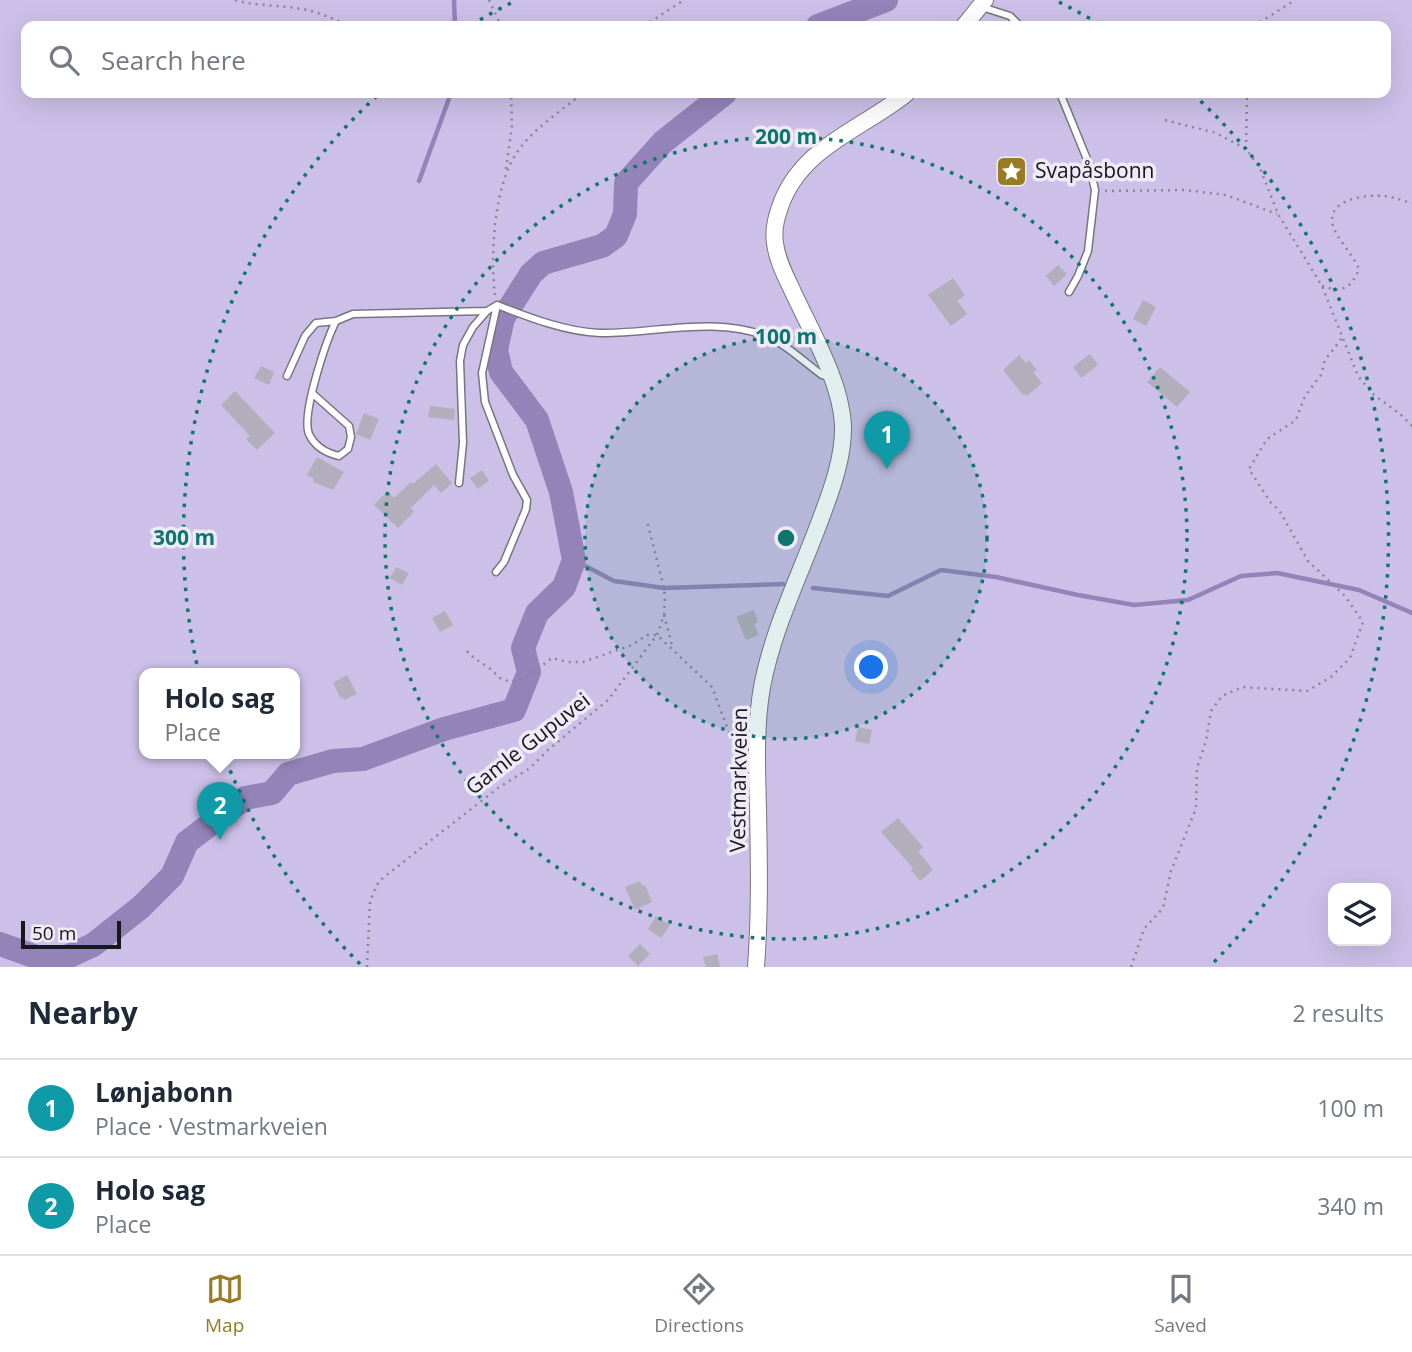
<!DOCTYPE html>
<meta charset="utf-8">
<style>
body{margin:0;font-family:"Open Sans",sans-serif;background:#f2f2f3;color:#1f2937}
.controls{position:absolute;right:21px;bottom:21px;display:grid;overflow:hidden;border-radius:14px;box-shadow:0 7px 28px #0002}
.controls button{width:63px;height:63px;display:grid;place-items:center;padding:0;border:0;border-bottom:2px solid #e0e1e3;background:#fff;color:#1f2937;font:35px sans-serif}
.scale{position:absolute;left:21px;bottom:18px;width:100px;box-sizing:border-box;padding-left:7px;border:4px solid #18171b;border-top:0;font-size:19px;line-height:24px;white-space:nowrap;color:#18171b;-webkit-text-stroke:5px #eeeaf7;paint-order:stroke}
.you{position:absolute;left:872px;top:668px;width:24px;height:24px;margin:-18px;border:5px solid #fff;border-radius:50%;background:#1a73e8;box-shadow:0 0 0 10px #1a73e833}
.badge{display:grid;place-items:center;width:46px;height:46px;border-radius:50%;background:#997b24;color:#fff;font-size:23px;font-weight:700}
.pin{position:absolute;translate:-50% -58px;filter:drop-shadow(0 2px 4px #0008)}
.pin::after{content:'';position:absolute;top:37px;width:24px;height:21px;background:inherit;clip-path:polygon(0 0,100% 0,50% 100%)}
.popup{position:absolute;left:139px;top:668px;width:161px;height:91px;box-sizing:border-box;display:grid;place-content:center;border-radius:14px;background:#fff;filter:drop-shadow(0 2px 5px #0005);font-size:23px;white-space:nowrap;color:#747a83}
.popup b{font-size:26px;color:#1f2937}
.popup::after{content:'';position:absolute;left:50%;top:100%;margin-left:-14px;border:14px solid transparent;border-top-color:#fff}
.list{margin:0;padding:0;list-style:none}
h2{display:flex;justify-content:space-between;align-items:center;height:91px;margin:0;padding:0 28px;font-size:30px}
h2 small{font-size:23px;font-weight:400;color:#747a83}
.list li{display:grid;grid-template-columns:46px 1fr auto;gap:21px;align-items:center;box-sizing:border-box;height:98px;padding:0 28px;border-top:2px solid #e0e1e3}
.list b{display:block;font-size:26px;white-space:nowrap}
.list p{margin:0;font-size:23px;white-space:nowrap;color:#747a83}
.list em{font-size:23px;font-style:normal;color:#747a83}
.icon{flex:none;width:38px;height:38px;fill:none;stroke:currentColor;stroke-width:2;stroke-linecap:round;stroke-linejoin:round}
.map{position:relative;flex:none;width:1412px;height:967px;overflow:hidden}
.search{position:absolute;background:#fff;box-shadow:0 7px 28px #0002;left:21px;right:21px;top:21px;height:77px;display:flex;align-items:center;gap:18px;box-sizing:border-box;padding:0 24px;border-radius:14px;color:#747a83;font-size:26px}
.sheet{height:287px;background:#fff}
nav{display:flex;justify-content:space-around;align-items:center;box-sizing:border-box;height:98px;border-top:2px solid #e0e1e3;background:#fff;font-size:19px;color:#747a83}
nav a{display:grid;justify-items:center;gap:4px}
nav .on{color:#997b24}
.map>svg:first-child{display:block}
.green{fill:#ccc0e8;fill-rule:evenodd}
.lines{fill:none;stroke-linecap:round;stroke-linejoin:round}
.stream{stroke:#9483b9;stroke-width:4.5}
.river{stroke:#9483b9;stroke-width:24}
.building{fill:#b2aebb}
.service-casing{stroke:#787580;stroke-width:9}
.tertiary-casing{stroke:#787580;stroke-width:18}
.path{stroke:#88868f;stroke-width:2.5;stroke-dasharray:2 5;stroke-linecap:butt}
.service{stroke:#fff;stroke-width:6}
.tertiary{stroke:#fff;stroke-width:16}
.ring{fill:none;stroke:#0f766e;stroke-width:3.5;stroke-dasharray:3.5 7}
.labels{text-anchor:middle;stroke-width:7;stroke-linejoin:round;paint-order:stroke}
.poi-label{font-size:21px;fill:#18171b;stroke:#eeeaf7;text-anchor:start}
.street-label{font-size:21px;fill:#18171b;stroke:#eeeaf7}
.centre{fill:#0f766e;stroke:#eeeaf7;stroke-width:3.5}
.ring-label{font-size:21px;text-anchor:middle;font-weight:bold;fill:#0f766e;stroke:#eeeaf7;stroke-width:7;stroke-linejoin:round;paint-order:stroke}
</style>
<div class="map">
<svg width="1412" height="967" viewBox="0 0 1412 967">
<rect width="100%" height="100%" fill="#e0ddea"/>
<!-- green -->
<path class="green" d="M0,0H1412V967H0ZM26,26H1386V93H26ZM145,674H295V754H145ZM1333,888H1386V941H1333Z"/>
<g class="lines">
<!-- stream -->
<path class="stream" d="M454,0L455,26
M419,181L451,93
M574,560L614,581L664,588L783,584
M813,588L888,596L941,570L996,577L1078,595L1134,605L1188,600L1241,576L1277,573L1359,590L1412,613"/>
<!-- river -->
<path class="river" d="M818,26L886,0
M0,944L45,960L69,956L93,945L141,907L172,876L187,842L245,798L272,793L288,774L333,761L363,759L444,729L514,710L529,672L523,648L537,613L564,587L574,560L561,492L537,420L501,372L496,350L503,318L531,274L543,263L602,246L616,236L625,214L626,183L663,142L725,93"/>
</g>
<!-- building -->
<path class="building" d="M1058,265L1067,274L1054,286L1046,276Z
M953,278L965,295L957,301L967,314L951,326L928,295Z
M1143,300L1156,307L1146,326L1133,319Z
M1090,354L1098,365L1081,378L1073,367Z
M1019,355L1026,363L1029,360L1037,370L1033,372L1042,383L1027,396L1025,394L1023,395L1003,370Z
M261,366L274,372L269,385L254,378Z
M1160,367L1190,392L1177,407L1147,382Z
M235,391L275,433L257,450L246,439L250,436L221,405Z
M430,406L455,409L454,420L428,417Z
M364,413L379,419L370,440L356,434Z
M317,457L344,472L333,490L313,482L314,479L307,475Z
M436,464L452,483L441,493L434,485L411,508L414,512L398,528L374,505L387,491L394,498L411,482L413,484Z
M482,470L489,481L478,489L470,478Z
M396,567L409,573L402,585L390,578Z
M754,610L758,622L754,624L759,635L746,640L736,617Z
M445,611L453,625L440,632L432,618Z
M347,675L357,694L345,700L343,697L341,699L333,683Z
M858,727L872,730L869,744L855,741Z
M898,818L923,847L918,851L933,870L920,881L911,870L913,868L881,832Z
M640,881L642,886L645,885L652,902L635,910L625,887Z
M656,916L670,925L661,938L648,929Z
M640,944L650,954L638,966L628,956Z
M717,954L720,967H706L703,957Z"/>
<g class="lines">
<defs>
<path id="service" d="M982,7L1010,16L1020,26
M1060,93L1089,164L1095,190L1088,251L1078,276L1069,292
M287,376L305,336L316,323L336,321L353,314L487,311L497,305C528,317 566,332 600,333C652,334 715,316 765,336C785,343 804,362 822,375L829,377
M313,394L349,426L351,437L348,449L339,456C326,453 315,447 309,434C301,415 326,341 336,321
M459,483L463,443L460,361L463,345L473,327L487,311
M496,572L504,562L526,509L527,500L513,475L485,402L482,373L497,305"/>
<path id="tertiary" d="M964,26L985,0
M756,967C760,914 759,862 758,809C757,768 755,727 762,687C773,628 801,573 821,518C832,489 844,456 843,425C841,382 811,331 793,292C786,277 777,260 775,243C773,231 776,218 780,207C800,147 863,129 907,93"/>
</defs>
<!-- service casing -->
<use href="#service" class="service-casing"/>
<!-- tertiary casing -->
<use href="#tertiary" class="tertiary-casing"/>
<!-- path -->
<path class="path" d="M235,0C255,6 276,5 296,8C314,10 332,18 349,26
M489,0L501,26
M644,26L684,0
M1254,26L1295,0
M507,93H537
M1165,120L1216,133L1246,149L1260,168L1278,214L1322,286L1358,376L1373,394L1400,414L1412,426
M1246,149L1247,93
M506,169L512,126L511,93
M1105,191L1185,190L1226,195L1277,214
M1322,286C1342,293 1351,289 1359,269C1352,253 1337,239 1333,226C1325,199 1367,194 1385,196C1394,197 1403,201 1412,203
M495,295C490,256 494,183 518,151C534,128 561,111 583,93
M664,615L672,645
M467,651C474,659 481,662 489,668C494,671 497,677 502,679C518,687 540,667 552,658L567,662H583L632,645L647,635H657L712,687L730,735L742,757
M367,967L370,901L379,881L498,788L530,768L549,749L608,700L657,635L664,615L665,599L664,588L647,521
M1131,967L1144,929L1163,908L1171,871L1196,808L1197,768L1206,741L1211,711L1222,696L1242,687L1307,691L1331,677L1350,658L1363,622L1345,596L1308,561L1279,510L1271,503L1249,469L1267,439L1296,420L1305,396L1321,375L1325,360L1342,338"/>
<!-- service -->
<use href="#service" class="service"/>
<!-- tertiary -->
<use href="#tertiary" class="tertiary"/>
</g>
<!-- distance rings -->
<circle cx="786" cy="538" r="201" fill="#0f766e" fill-opacity=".12"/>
<g class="ring">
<circle cx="786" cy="538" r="201"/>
<circle cx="786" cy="538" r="401"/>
<path d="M360 964A602 602 0 0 1 379 94M471 25A602 602 0 0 1 513 2M1059 2A602 602 0 0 1 1101 25M1193 94A602 602 0 0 1 1212 964"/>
</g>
<!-- icons -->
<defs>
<symbol id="sight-square" viewBox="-11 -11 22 22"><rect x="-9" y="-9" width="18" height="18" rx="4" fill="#997b24" stroke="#eeeaf7"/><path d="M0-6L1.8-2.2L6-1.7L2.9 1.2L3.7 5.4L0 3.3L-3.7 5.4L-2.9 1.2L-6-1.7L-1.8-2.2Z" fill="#fff"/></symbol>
</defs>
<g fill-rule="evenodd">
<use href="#sight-square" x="994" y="154" width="35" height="35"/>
</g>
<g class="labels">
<!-- poi labels -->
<g class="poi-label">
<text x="1035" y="178">Svapåsbonn</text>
</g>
<!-- street labels -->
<g class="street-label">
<text transform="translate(528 744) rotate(-38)" y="7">Gamle Gupuvei</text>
<text transform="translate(739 780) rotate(-89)" y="7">Vestmarkveien</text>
</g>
</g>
<circle cx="786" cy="538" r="10" class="centre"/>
<g class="ring-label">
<text x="786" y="144">200 m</text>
<text x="786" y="344">100 m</text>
<text x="184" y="545">300 m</text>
</g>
</svg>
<div class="controls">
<button><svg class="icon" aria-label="layers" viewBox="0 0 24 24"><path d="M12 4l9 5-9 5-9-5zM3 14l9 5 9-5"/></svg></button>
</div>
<div class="scale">50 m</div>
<div class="you"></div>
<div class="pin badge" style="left:887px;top:469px;background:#0f9aa8">1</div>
<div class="pin badge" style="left:220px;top:840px;background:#0f9aa8">2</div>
<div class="popup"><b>Holo sag</b>Place</div>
<div class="search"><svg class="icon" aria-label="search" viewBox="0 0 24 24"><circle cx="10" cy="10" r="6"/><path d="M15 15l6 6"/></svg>Search here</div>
</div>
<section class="sheet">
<h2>Nearby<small>2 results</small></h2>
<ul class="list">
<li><span class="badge" style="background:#0f9aa8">1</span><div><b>Lønjabonn</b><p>Place · Vestmarkveien</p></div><em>100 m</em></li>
<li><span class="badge" style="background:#0f9aa8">2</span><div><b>Holo sag</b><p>Place</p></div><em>340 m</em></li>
</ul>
</section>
<nav>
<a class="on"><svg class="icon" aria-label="map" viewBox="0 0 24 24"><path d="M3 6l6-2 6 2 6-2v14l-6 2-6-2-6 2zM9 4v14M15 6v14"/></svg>Map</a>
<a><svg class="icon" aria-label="directions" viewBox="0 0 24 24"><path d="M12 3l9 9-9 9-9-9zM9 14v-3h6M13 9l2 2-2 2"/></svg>Directions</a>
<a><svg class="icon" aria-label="saved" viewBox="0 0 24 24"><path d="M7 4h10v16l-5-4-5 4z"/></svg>Saved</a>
</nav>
